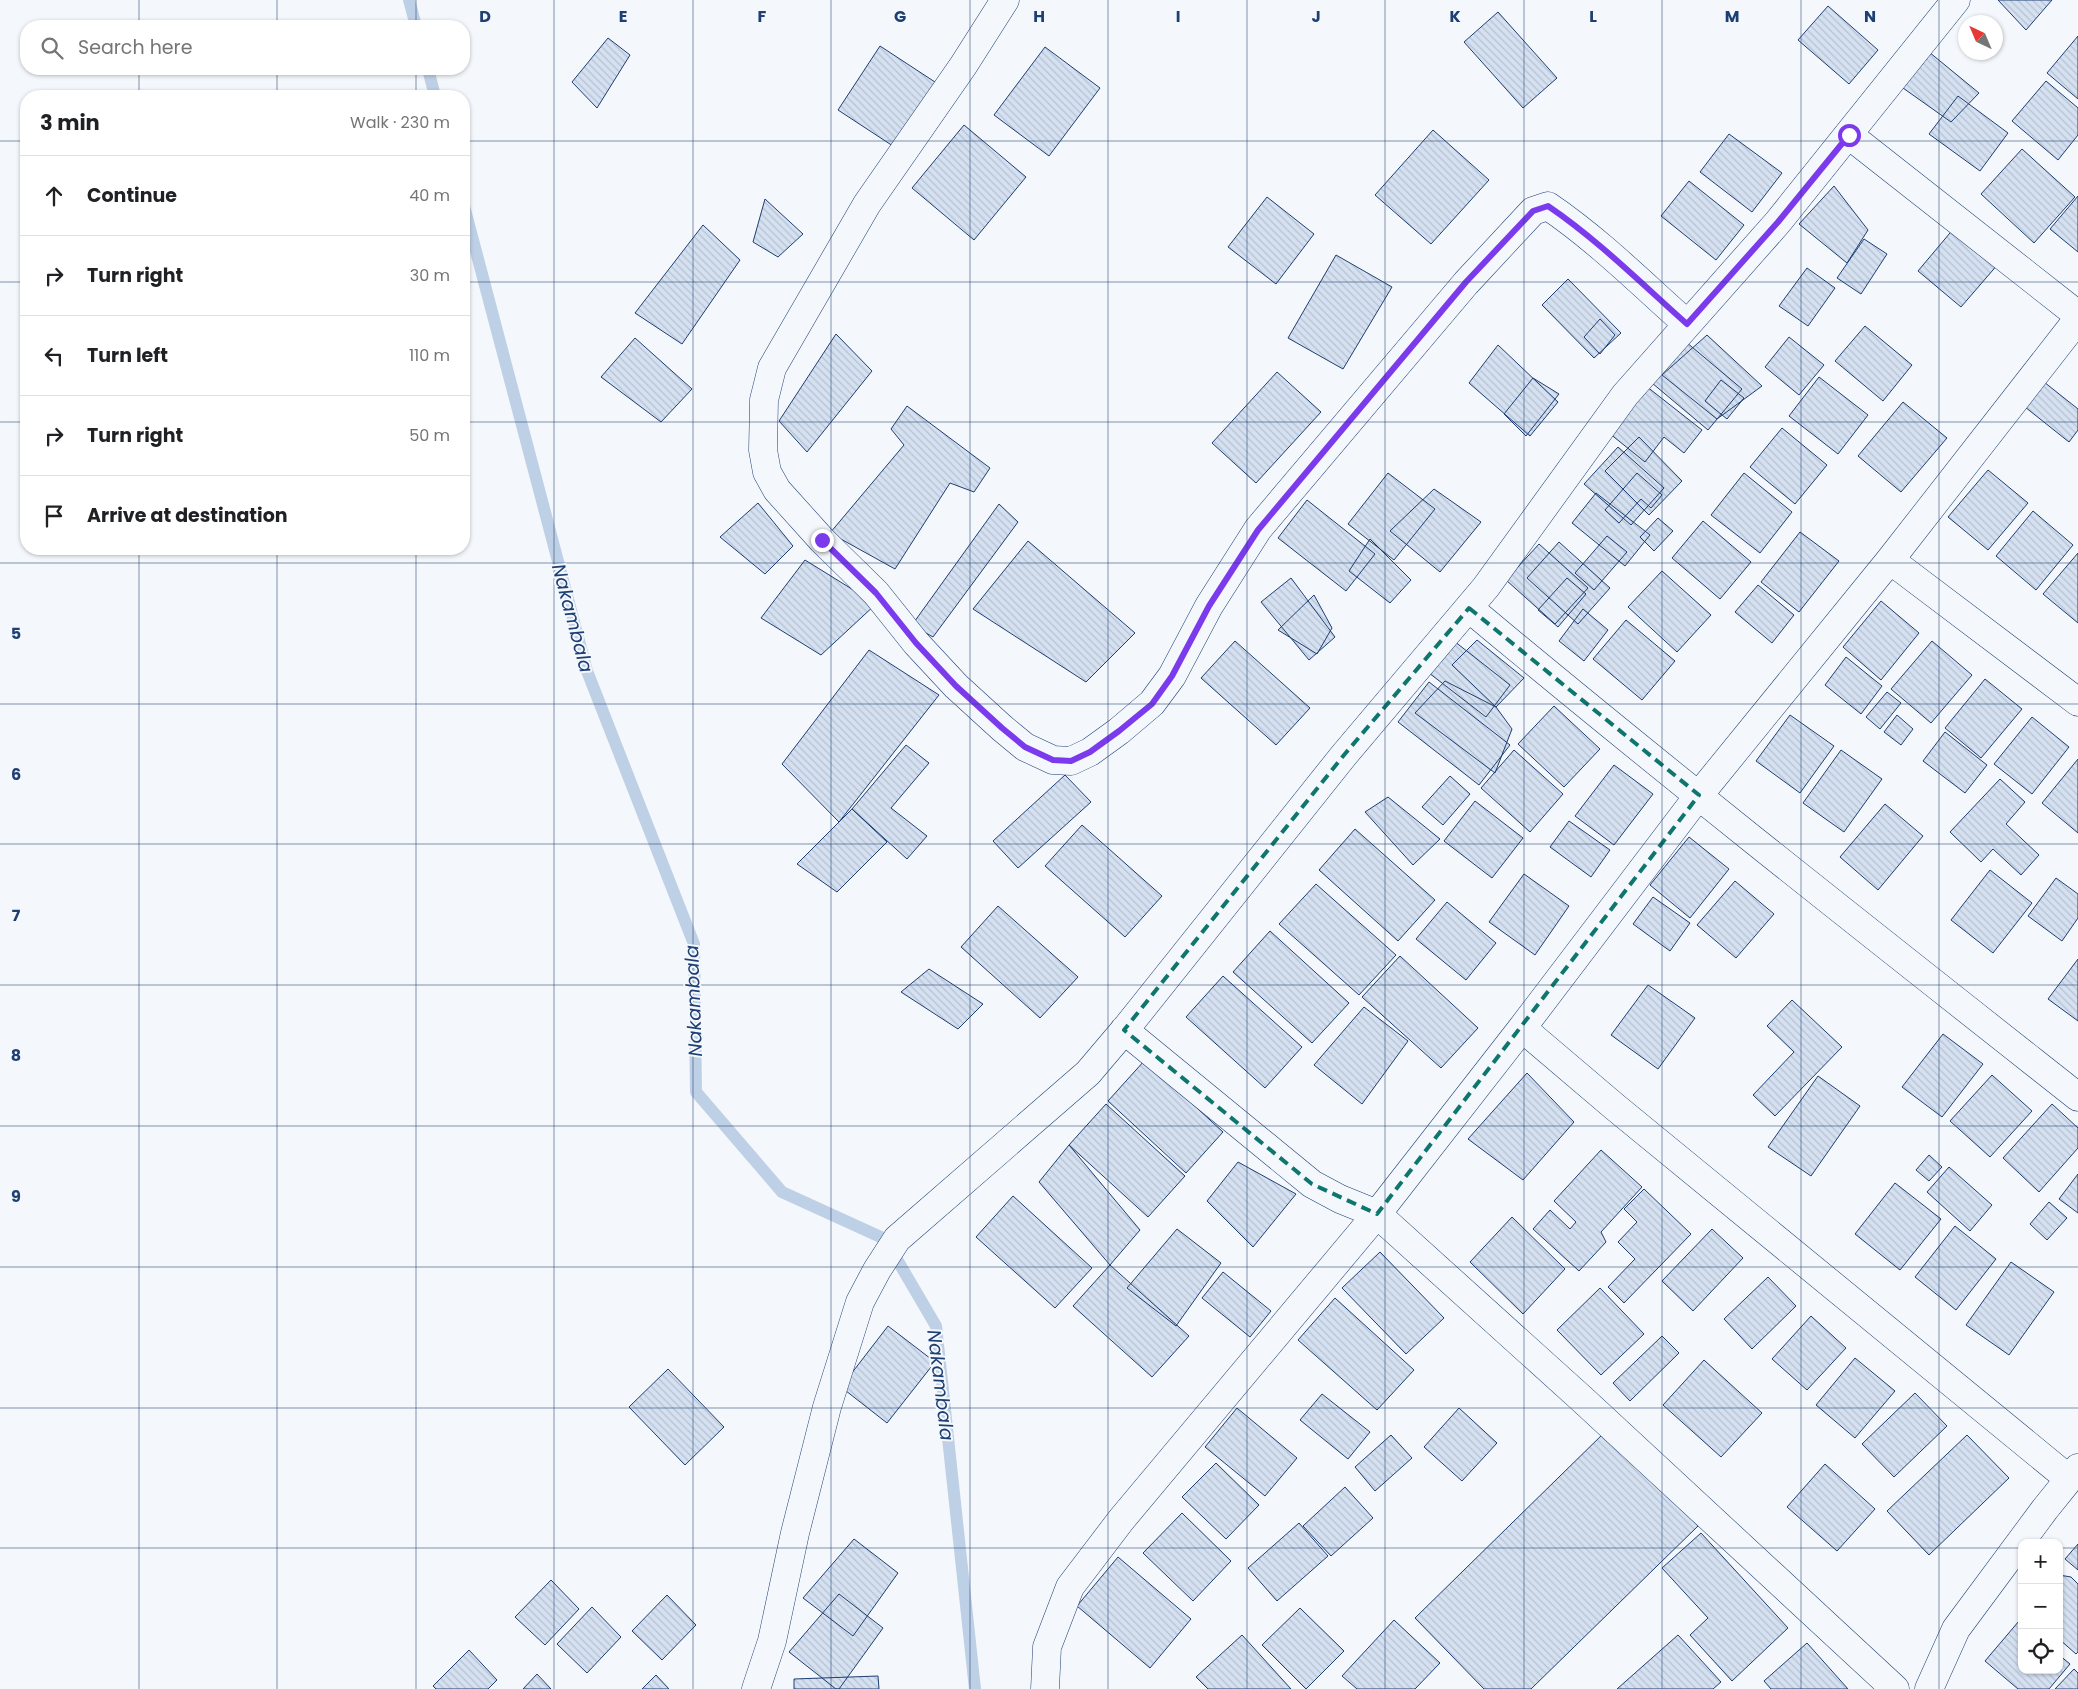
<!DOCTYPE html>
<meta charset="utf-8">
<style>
body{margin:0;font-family:Poppins,sans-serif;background:#f2f2f2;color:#202124}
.controls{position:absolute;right:15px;bottom:15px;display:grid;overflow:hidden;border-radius:10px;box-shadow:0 1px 4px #0004}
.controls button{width:45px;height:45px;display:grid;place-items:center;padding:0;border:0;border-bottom:1px solid #e0e0e0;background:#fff;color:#202124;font:25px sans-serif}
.compass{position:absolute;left:1958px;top:15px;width:45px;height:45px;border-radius:50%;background:#fff;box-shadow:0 1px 4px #0004;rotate:316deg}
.stop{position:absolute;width:15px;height:15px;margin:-11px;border:4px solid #7c3aed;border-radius:50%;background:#fff}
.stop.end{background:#7c3aed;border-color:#fff;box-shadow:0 1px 5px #0008}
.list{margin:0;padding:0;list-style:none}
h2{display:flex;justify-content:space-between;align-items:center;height:65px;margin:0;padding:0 20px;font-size:21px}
h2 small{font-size:16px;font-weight:400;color:#757577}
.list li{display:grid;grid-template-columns:32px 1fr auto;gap:15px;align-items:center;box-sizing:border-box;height:80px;padding:0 20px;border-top:1px solid #e0e0e0}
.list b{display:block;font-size:19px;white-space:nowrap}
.list em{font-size:16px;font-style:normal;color:#757577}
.icon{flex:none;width:28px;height:28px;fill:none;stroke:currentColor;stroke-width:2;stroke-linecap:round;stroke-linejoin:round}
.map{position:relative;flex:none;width:2078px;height:1689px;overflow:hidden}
.search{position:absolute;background:#fff;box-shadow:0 1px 4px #0004;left:20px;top:20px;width:450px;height:55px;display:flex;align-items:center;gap:12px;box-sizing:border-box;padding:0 18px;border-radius:20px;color:#757577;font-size:19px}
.panel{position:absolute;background:#fff;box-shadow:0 1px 4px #0004;left:20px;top:90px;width:450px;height:465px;border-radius:20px}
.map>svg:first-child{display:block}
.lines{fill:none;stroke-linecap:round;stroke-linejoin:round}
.stream{stroke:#bed0e5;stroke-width:12}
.building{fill:url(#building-back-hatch);stroke:#1d3f73}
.minor-casing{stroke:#1d3f73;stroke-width:29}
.minor{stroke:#f4f7fb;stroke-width:28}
.route{stroke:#7c3aed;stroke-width:6}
.marked{fill:none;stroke:#0f766e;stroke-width:4;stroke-dasharray:10 6;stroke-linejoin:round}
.grid{fill:none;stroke:#1d3f73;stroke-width:1;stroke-opacity:0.55}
.labels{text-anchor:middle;stroke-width:4;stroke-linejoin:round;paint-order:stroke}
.water-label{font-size:19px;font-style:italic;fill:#1d3f73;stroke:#f4f7fb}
.grid-label{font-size:16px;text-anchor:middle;font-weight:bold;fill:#1d3f73;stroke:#f4f7fb;stroke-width:4;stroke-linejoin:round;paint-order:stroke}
</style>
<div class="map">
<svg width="2078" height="1689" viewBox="0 0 2078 1689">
<defs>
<pattern id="building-back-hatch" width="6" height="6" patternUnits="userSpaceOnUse" patternTransform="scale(1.25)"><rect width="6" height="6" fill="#d5e0f0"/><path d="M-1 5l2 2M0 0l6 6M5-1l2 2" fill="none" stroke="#b6c1d1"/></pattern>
</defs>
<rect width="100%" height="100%" fill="#f4f7fb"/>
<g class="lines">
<!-- stream -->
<path class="stream" d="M409,0L416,26
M428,69L435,96
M464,206L587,671L694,944L696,1092L782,1192L885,1239L936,1326L975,1689"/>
</g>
<!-- building -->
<path class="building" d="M1998,0H2052L2026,30Z
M1828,6L1878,50L1849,84L1798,40Z
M1498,12L1557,78L1523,108L1464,42Z
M2078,36V99L2047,73Z
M608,38L630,55L597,108L572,82Z
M880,46L938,84L896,148L838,110Z
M1045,47L1100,88L1049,156L994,115Z
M1929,52L1979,93L1951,122L1903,88Z
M2046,81L2078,108V135L2058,160L2012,121Z
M1958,96L2008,133L1980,171L1929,134Z
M964,125L1026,177L974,240L912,188Z
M1433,130L1489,180L1431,244L1375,195Z
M1729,134L1782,173L1752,212L1700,172Z
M2022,149L2075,197L2034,243L1981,194Z
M1689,181L1744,225L1716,260L1661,216Z
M1834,186L1868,230L1847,263L1799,224Z
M2078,196V252L2050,229Z
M1267,197L1314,234L1276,284L1228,247Z
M765,199L803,234L778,257L753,242Z
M703,225L740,260L682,344L635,313Z
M1955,227L1999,263L1961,307L1918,271Z
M1864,239L1887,254L1861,294L1837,278Z
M1336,255L1392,287L1343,369L1288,338Z
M1807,268L1835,288L1808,326L1779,306Z
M1568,279L1621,333L1594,358L1542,305Z
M1600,319L1615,335L1600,354L1584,337Z
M1865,326L1912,365L1883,401L1835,361Z
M836,334L872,371L807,452L779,421Z
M1707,335L1762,386L1717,419L1662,375Z
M1789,337L1824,365L1799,395L1765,367Z
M635,338L692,389L661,422L601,377Z
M1686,342L1742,389L1708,430L1652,383Z
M1498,345L1558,402L1530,436L1469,383Z
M1277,372L1321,412L1256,483L1212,443Z
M1819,377L1868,415L1838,454L1789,416Z
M1533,378L1559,394L1526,436L1504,414Z
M1721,380L1744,398L1727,419L1705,401Z
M2044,382L2078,409V430L2069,442L2025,407Z
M1646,386L1702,430L1684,453L1664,437L1645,462L1609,433Z
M1903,402L1947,438L1901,492L1858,456Z
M907,406L990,468L974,492L950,483L895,569L830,533L904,445L891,429Z
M1782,428L1827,465L1795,504L1750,467Z
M1639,437L1682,481L1649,515L1605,471Z
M1618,447L1664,488L1631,525L1584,484Z
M1988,470L2028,503L1988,550L1948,517Z
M1388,473L1435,509L1394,560L1348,524Z
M1637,473L1662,495L1651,508L1641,499L1619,523L1605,510Z
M1744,473L1792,512L1760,553L1711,515Z
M1434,489L1481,522L1440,572L1390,531Z
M1596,493L1650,535L1625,566L1572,523Z
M1307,500L1375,554L1346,591L1278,538Z
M758,503L793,546L765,574L720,537Z
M999,504L1018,522L933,637L912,625Z
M2033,511L2073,545L2036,590L1996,556Z
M1658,518L1673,531L1654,551L1640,537Z
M1703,521L1751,562L1720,599L1672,558Z
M1800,532L1839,561L1799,612L1761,582Z
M1607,536L1627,552L1594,590L1575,573Z
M1370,539L1411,580L1390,603L1349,571Z
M1028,541L1135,633L1086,682L973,609Z
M1559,542L1610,588L1578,624L1527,578Z
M1539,544L1588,588L1555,624L1506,580Z
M2078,553V623L2043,594Z
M805,560L876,604L821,655L761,618Z
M1662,571L1711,615L1677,652L1628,607Z
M1291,578L1335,637L1309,660L1261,602Z
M1567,578L1586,594L1558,627L1538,610Z
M1758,585L1794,615L1772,643L1735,612Z
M1314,595L1332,628L1317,654L1278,630Z
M1881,601L1919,633L1881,680L1843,647Z
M1583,609L1608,630L1584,661L1559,641Z
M1626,620L1675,661L1642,700L1593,659Z
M1477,640L1524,678L1496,707L1452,665Z
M1235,641L1310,708L1276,745L1201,678Z
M1454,641L1510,685L1486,717L1429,673Z
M1932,641L1972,675L1931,723L1891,689Z
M869,650L939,695L839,822L782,764Z
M1846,657L1882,686L1861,714L1825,685Z
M1985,679L2022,709L1981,758L1945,728Z
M1445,681L1496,707L1512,729L1495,773L1415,713Z
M1429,682L1510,745L1479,785L1398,722Z
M1887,692L1901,703L1880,729L1866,717Z
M1554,706L1600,749L1564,787L1518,744Z
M1790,715L1834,746L1800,793L1756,761Z
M1897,715L1913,729L1901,745L1884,732Z
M2032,717L2069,747L2032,794L1994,764Z
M1945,732L1987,765L1965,793L1923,761Z
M906,745L929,763L891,808L927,836L907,859L852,809Z
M1514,750L1563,794L1530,832L1481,788Z
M1841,750L1882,779L1844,832L1803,803Z
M2078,759V833L2042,803Z
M1614,765L1653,794L1614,845L1575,816Z
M1065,775L1091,802L1018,868L993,841Z
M1450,776L1470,794L1443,825L1422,807Z
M2000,779L2025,802L2006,824L2039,855L2021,875L1993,849L1981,862L1950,832Z
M1388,797L1440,839L1413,865L1365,812Z
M1475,801L1523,838L1492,878L1444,841Z
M1885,804L1923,836L1878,890L1840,857Z
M852,809L887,842L837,892L797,864Z
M1569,821L1610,850L1591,877L1550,847Z
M1082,825L1162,896L1125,937L1045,866Z
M1355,829L1435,900L1398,941L1319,870Z
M1689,837L1729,869L1690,918L1650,885Z
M1990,870L2032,903L1993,953L1951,920Z
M1524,874L1569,906L1535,955L1489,922Z
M2056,878L2078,894V918L2062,941L2028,916Z
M1735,881L1774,914L1736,958L1697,925Z
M1316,884L1396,955L1359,995L1279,924Z
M1653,897L1690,923L1670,951L1633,924Z
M1447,902L1496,943L1466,980L1416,939Z
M998,906L1078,977L1040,1018L961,947Z
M1270,931L1349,1003L1312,1043L1233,972Z
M1400,956L1478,1028L1441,1068L1362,997Z
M2078,959V1021L2048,999Z
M929,969L983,1004L958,1029L901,992Z
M1223,976L1302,1047L1265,1088L1186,1017Z
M1648,985L1695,1018L1658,1069L1611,1035Z
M1792,1000L1842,1047L1775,1116L1753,1095L1794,1052L1767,1026Z
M1364,1007L1408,1041L1362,1104L1314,1065Z
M1943,1034L1983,1064L1942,1117L1902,1087Z
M1145,1060L1223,1132L1186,1173L1108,1101Z
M1527,1073L1574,1122L1523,1180L1468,1139Z
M1992,1075L2032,1111L1990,1157L1950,1121Z
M1818,1076L1860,1106L1811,1176L1768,1147Z
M1106,1104L1185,1176L1148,1217L1069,1145Z
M2052,1104L2078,1128V1148L2039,1192L2003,1158Z
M1069,1145L1140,1230L1110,1265L1039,1182Z
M1601,1150L1642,1187L1601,1232L1606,1242L1579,1271L1533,1229L1550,1210L1570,1229L1576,1222L1554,1201Z
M1929,1155L1942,1167L1929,1181L1916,1170Z
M1238,1162L1296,1194L1253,1247L1207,1201Z
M1949,1167L1992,1205L1970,1231L1927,1192Z
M2078,1174V1213L2059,1199Z
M1895,1183L1941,1219L1900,1270L1855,1234Z
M1644,1189L1691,1234L1624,1303L1608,1287L1635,1259L1618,1242L1637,1222L1624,1209Z
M1013,1196L1092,1268L1055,1308L976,1237Z
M2049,1202L2067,1218L2047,1240L2030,1224Z
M1512,1217L1565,1269L1523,1314L1470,1262Z
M1955,1226L1996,1259L1956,1310L1915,1277Z
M1177,1229L1221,1263L1176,1326L1127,1288Z
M1712,1229L1743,1258L1693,1311L1662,1281Z
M1380,1252L1444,1318L1406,1354L1342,1288Z
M2011,1262L2054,1292L2009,1355L1966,1325Z
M1110,1265L1189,1336L1152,1377L1073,1306Z
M1223,1272L1271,1311L1250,1337L1202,1298Z
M1768,1277L1796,1306L1752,1349L1724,1319Z
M1600,1288L1644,1334L1601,1375L1557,1330Z
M1335,1298L1414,1370L1377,1410L1298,1340Z
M1811,1316L1846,1348L1807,1390L1772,1359Z
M888,1326L935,1362L887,1423L841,1387Z
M1662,1336L1679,1353L1630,1401L1613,1383Z
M1855,1358L1895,1391L1855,1438L1816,1405Z
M1704,1360L1762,1413L1721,1457L1663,1405Z
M668,1369L724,1427L685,1465L629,1407Z
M1915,1393L1947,1426L1894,1477L1862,1444Z
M1322,1394L1370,1432L1348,1459L1300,1420Z
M1237,1408L1297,1458L1265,1496L1205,1447Z
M1459,1408L1497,1443L1462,1481L1424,1447Z
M1606,1431L1698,1526L1531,1689H1484L1415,1618Z
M1391,1435L1412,1458L1375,1491L1355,1467Z
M1967,1435L2009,1478L1929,1555L1887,1511Z
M1216,1463L1259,1505L1226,1539L1182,1497Z
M1825,1464L1875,1509L1837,1551L1787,1507Z
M1345,1487L1373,1518L1331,1556L1303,1526Z
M1182,1513L1231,1561L1193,1601L1143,1553Z
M1299,1523L1328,1556L1277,1601L1248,1568Z
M1701,1533L1788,1628L1732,1681L1690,1635L1708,1618L1662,1568Z
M854,1539L898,1573L853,1636L803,1598Z
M2078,1544V1570L2065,1559Z
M1118,1557L1191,1619L1150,1668L1077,1606Z
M2059,1575L2071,1577L2078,1584V1652L2076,1654L2059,1639Z
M551,1580L579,1609L545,1645L515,1617Z
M839,1594L883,1628L839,1689H836L789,1652Z
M667,1595L696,1625L662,1660L632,1631Z
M592,1607L621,1637L587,1673L557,1644Z
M1300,1608L1344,1651L1306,1689L1262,1645Z
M1394,1620L1440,1663L1415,1689H1357L1342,1676Z
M2019,1621L2022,1623V1670H2059V1655L2070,1664L2049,1689H2018L1985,1661Z
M1242,1635L1291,1689H1208L1196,1677Z
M1678,1635L1721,1682L1713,1689H1617Z
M1807,1643L1848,1689H1771L1764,1681Z
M469,1650L497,1680L488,1689H436L433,1686Z
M2074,1669L2078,1673V1689H2055Z
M537,1674L551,1689H523Z
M656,1675L669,1689H642Z
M878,1676L879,1689H794V1679Z"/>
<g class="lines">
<defs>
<path id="minor" d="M1005,0L963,66L867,204L772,368L764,400L763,450L767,472L777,490L822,540L876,593L916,643L956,686L1002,728L1025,747L1053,760L1071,761L1090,752L1119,731L1152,703L1172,676L1209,606L1258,529L1466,283L1533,211L1548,206C1598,240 1642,284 1687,324
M1849,135L2078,315
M1890,560L2078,702
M1469,608C1669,775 1874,936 2078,1097
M1522,1028L1615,1107L2069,1479
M1124,1030L1312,1184L1340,1199L1377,1214L1583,1400L1895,1689
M756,1689L772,1641L795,1533L827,1407L860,1302L877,1270L897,1239L1088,1073L1127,1027L1344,755L1486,587L1625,395L1778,222L1956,0
M1045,1689L1047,1647L1070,1587L1121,1520L1377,1214L1522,1028L1699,795L1890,560L2078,319
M1929,1689L1956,1629L2045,1509L2078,1468"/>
</defs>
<!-- minor casing -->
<use href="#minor" class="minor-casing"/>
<!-- minor -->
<use href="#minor" class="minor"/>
</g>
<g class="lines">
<!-- route -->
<path class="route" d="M822,540L876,593L916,643L956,686L1002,728L1025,747L1053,760L1071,761L1090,752L1119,731L1152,704L1172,676L1209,606L1258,530L1466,282L1533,211L1548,206C1598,240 1642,284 1687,324L1778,222L1849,135"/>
</g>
<!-- marked area -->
<path class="marked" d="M1469,608L1699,795L1377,1214L1312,1184L1124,1030L1344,755Z"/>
<!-- grid -->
<path class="grid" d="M139,0V26M277,0V26M416,0V26M554,0V1689M693,0V1689M831,0V1689M970,0V1689M1108,0V1689M1247,0V1689M1385,0V1689M1524,0V1689M1662,0V1689M1801,0V1689M1939,0V1689M139,69V96M277,69V96M416,69V96M0,141H26M464,141H2078M0,282H26M464,282H2078M0,422H26M464,422H2078M139,549V1689M277,549V1689M416,549V1689M0,563H2078M0,704H2078M0,844H2078M0,985H2078M0,1126H2078M0,1267H2078M0,1408H2078M0,1548H2022M2059,1548H2078"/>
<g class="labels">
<!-- water labels -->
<g class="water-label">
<text transform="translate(573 618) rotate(75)" y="7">Nakambala</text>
<text transform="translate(693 1001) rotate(-92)" y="7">Nakambala</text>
<text transform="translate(941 1385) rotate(83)" y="7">Nakambala</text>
</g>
</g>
<g class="grid-label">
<text x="485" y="22">D</text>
<text x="623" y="22">E</text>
<text x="762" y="22">F</text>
<text x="900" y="22">G</text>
<text x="1039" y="22">H</text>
<text x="1178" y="22">I</text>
<text x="1316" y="22">J</text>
<text x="1455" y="22">K</text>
<text x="1593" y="22">L</text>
<text x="1732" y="22">M</text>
<text x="1870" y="22">N</text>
<text x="16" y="639">5</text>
<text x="16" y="780">6</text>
<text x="16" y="921">7</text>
<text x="16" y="1061">8</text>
<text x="16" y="1202">9</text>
</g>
</svg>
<div class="controls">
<button>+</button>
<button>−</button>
<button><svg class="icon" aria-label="locate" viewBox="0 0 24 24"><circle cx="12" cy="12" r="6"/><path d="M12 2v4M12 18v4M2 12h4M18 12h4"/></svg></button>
</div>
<svg class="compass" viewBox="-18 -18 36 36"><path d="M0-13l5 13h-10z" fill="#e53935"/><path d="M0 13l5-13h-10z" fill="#757577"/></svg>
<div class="stop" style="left:1849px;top:135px"></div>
<div class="stop end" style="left:822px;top:540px"></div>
<div class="search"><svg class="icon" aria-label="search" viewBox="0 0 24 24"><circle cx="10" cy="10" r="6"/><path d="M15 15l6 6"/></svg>Search here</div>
<section class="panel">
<h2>3 min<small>Walk · 230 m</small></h2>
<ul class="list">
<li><svg class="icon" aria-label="ahead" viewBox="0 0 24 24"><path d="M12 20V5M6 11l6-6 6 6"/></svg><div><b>Continue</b></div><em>40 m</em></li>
<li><svg class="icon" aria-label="right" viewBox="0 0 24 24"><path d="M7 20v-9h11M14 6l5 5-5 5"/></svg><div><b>Turn right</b></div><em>30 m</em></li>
<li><svg class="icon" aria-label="left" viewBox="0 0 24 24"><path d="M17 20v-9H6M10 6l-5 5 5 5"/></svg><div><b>Turn left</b></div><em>110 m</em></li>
<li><svg class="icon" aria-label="right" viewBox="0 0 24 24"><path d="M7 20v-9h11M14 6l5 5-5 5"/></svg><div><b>Turn right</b></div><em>50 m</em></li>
<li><svg class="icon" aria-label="arrive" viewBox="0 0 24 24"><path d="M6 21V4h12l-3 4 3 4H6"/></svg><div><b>Arrive at destination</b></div></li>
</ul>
</section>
</div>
